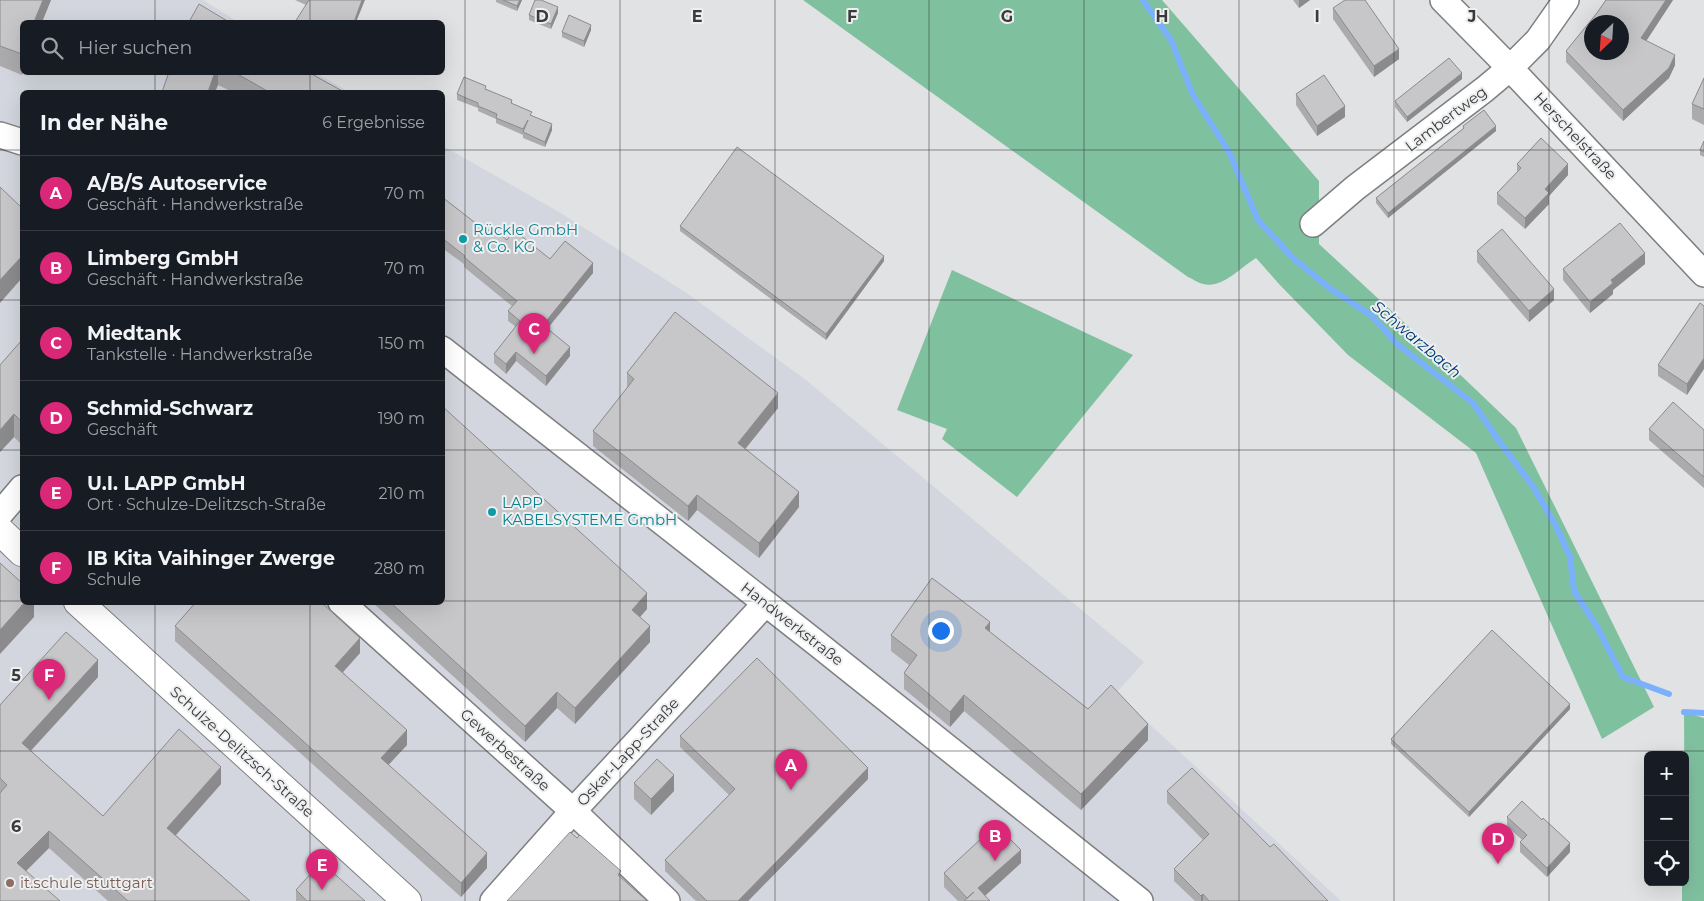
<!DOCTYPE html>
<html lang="de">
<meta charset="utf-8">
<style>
body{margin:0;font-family:Montserrat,sans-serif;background:#20242c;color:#f1f3f6}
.controls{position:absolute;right:15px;bottom:15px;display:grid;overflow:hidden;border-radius:8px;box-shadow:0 5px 20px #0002}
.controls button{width:45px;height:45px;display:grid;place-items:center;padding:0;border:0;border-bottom:1px solid #363941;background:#171b24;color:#f1f3f6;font:25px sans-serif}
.compass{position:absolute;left:1584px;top:15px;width:45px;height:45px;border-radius:50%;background:#171b24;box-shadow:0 5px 20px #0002;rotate:205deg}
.you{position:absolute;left:940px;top:630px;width:18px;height:18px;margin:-12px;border:4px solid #fff;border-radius:50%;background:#1a73e8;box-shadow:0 0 0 8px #1a73e833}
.badge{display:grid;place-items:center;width:32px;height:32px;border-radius:50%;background:#db2777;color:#fff;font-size:16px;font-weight:700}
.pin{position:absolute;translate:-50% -41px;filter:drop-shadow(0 1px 2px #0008)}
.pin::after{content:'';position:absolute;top:26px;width:18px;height:15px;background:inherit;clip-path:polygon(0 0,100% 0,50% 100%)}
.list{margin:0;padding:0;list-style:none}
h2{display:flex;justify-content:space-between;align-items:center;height:65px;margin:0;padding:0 20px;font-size:21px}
h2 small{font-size:16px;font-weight:400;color:#9ea1a6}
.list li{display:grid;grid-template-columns:32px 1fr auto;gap:15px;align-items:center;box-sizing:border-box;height:75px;padding:0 20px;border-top:1px solid #363941}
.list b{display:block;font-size:19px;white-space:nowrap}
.list p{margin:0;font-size:16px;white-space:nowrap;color:#9ea1a6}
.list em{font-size:16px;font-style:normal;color:#9ea1a6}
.icon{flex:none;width:28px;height:28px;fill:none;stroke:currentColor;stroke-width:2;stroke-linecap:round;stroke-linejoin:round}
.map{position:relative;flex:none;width:1704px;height:901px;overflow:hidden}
.search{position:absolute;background:#171b24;box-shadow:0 5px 20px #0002;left:20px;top:20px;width:425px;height:55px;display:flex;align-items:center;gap:12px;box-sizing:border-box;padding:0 18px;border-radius:8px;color:#9ea1a6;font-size:19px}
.panel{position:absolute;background:#171b24;box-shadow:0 5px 20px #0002;left:20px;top:90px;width:425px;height:515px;border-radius:8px}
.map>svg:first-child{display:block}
.built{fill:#d3d6de}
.green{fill:#7fc09f}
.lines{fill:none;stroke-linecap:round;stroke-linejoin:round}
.stream{stroke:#7bb1fc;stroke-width:6}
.minor-casing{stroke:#7e7f80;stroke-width:28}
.tertiary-casing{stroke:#7e7f80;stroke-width:30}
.minor{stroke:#fff;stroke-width:25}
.tertiary{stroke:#fff;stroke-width:28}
.wall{fill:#ababad}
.shaded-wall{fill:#8b8b8d}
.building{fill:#c7c7c9;stroke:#8b8b8d;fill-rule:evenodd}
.grid{fill:none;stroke:#3a3a3a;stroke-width:1;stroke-opacity:0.55}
.culture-dot{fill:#0f9aa8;stroke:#eeeff0;stroke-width:2}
.education-dot{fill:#8d6e63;stroke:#eeeff0;stroke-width:2}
.labels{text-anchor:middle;stroke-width:4;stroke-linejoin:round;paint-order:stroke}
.street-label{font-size:15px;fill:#3a3a3a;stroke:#eeeff0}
.culture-label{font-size:15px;fill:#0d838f;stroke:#eeeff0;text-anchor:start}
.education-label{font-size:15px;fill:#785e54;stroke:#eeeff0;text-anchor:start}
.water-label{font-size:16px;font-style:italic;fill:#003878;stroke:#eeeff0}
.grid-label{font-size:16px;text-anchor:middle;font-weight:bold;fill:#3a3a3a;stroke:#eeeff0;stroke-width:4;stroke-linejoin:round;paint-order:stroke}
</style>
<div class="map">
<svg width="1704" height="901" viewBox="0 0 1704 901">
<rect width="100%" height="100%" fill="#e1e2e3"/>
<!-- built -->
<path class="built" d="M0,0H203L238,22H22V72L317,73L349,92H22V602H442L443,146L559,212L688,294L806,380L1144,662L1116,693L1341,901H0Z"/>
<!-- green -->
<path class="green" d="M803,0H1162L1319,181V244L1447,362L1516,428L1654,707L1602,739L1476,453L1348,355L1279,284L1256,258C1241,267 1222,289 1203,284C1198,283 1193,279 1188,277Z
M952,270L1133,355L1017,497L942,439L947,429L897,410Z
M1684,712L1704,718V901H1682V882H1685Z"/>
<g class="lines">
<!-- stream -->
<path class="stream" d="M1143,0L1171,40L1193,95L1229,152L1258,220L1293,258L1328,287L1372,316L1398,345L1473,403L1499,441L1534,488L1557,528L1570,557L1574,591L1596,625L1623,677L1669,694
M1684,712L1704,713"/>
<defs>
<path id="minor" d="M1443,0L1510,68L1704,274
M0,135L22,142
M1313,224L1355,188L1485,89L1510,68L1538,40L1566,0
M442,349L815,642L1140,901
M0,514L22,488
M341,602L573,811L667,901
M493,901L573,811L765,604"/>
<path id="tertiary" d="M0,531L22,552
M78,602L407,901"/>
</defs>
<!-- minor casing -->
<use href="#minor" class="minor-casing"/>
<!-- tertiary casing -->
<use href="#tertiary" class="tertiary-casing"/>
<!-- minor -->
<use href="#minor" class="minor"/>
<!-- tertiary -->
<use href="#tertiary" class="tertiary"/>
</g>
<!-- wall -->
<path class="wall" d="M0,0H51L42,22H22L23,72L22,75L0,66Z
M295,0H365L306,5Z
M496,0H522L517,11L496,2Z
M1293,0H1310L1299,8Z
M1606,0H1673L1646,41L1675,65L1669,78L1623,121L1566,62V51L1597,13Z
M1333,8L1399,59L1374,77L1333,19Z
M558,13L551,29L529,20V15Z
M591,30L584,47L562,37V32Z
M169,72H308L344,92H232L218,85L215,92H162Z
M1704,78V125L1692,119V104Z
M1462,79L1407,122L1395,107V101Z
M486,89L512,103L552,130L545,147L523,138V135L496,123V119L478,111V108L457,100V94Z
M1296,94L1345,117L1317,136L1296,105Z
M1463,126L1496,131L1388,218L1376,203V198L1463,129Z
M1704,141V157L1700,155V150Z
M1517,164L1568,175L1549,196V204L1525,229L1497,204V193L1517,172Z
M442,197L487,232L507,240L550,259L593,273L547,328L570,356L546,386L516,361L506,374L494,363V354L516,327L508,321V311L512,306L464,267V264L442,248Z
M680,226L884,261L826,340L680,231Z
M1477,251L1554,300L1529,322L1477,262Z
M1645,264L1613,290V294L1590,313L1563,280V269Z
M1700,303L1687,395L1658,376V365Z
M22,340V442L21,444L14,437L0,452Z
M627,373L778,408L745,449L799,507L759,558L697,510L688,521L593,446V431L627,388Z
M1649,429L1704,430V488L1649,440Z
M193,602H321L360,653L343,672L407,745L388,765L487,868L461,897L175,641V626L195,604Z
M372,602H442L647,609L640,617L650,642L575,724L557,708L525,742Z
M990,632L1088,709L1148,740L1081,810L964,711L950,727L904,689V673L909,665L891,651V635Z
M98,677L31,751L103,816L221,784L176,835L250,901H108L49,848L26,871L0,901V705Z
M1570,709L1469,817L1391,744V739Z
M680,736L868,779L748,901H696L665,871V860L729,795L680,747Z
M634,783L674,791L651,815L634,799Z
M1167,791L1270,847L1328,901H1195L1174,881V869L1203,840L1167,803Z
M1507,817L1542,820L1570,852L1547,877L1520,852V842L1522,840L1507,826Z
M1021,863L985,896L990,901H958L944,887V873Z
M296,890L365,901H296Z"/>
<!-- shaded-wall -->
<path class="shaded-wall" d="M43,0H51L42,22H34Z
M362,0H365L356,22H354Z
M520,0H522L517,11V6Z
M1299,0H1310L1299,8Z
M1666,0H1673L1641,49V38Z
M558,7V13L551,29V24Z
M591,25V30L584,47V41Z
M1399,49V59L1374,77V66Z
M22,53L23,72L22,75Z
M1675,55V65L1669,78L1623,121V110Z
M215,72H218V85L215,92H208Z
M1462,73V79L1407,122V117Z
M1345,106V117L1317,136V126Z
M552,124V130L545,147V142Z
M1496,126V131L1388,218V213Z
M1568,164V175L1549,196V204L1525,229V218L1545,189Z
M1645,253V264L1613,290V294L1590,313V302L1611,280Z
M22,256V278L0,303V280Z
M884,256V261L826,340V334Z
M593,263V273L543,334V325Z
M1554,289V300L1529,322V311Z
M570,347V356L546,386V376Z
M516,352V361L506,374V364Z
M1704,358V369L1687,395V384Z
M778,393V408L738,458V443Z
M14,414V437L0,452V430Z
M22,420V442L21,444V421Z
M799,492V507L759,558V543Z
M697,495V510L688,521V506Z
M647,593V609L632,626V610Z
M25,602H34V617L0,654V630Z
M990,622V638L985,628Z
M650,626V642L575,724V708Z
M360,638V653L335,681V666Z
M98,660V677L22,760V743Z
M557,692V708L525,742V726Z
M964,695V711L950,727V712Z
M1570,704V709L1469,817V812Z
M1148,724V740L1081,810V794Z
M407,730V745L381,773V758Z
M221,767V784L167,845V828Z
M868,768V779L748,901H738Z
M674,775V791L651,815V799Z
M49,831V848L17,880V863Z
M1570,843V852L1547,877V868Z
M1021,850V863L979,901L978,888Z
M487,853V868L461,897V883Z
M1203,894V901H1201V896Z"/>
<!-- building -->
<path class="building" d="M0,0H43L34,22H22V54L0,46Z
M309,0H362L354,22H295Z
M503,0H520L517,6Z
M535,0H541L558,7L551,24L529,15Z
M1345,0H1365L1399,49L1374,66L1333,8Z
M1606,0H1666L1641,38L1675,55L1669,68L1623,110L1566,51L1597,13ZM1592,22H1622V52H1592Z
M199,4L229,22H189Z
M569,15L591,25L584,41L562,32Z
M1449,58L1462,73L1407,117L1395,101Z
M169,72H215L208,92H162Z
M234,72H308L344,92H269Z
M1324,75L1345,106L1317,126L1296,94Z
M464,77L486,86L485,89L512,100L511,103L532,112L530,115L552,124L545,142L523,132L528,120L523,129L496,118L497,114L478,106V103L457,94Z
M1704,78V109L1692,104Z
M1484,110L1496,126L1388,213L1376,198L1464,128L1463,126Z
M1541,138L1568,164L1545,189L1549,193L1525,218L1497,193L1521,168L1517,164Z
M1704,141V152L1700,150Z
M737,147L884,256L826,334L680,226Z
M0,187L22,208V256L0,280Z
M442,197L487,232L491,227L507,240L514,230L550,259L565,241L593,263L543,325L570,347L546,376L516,352L506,364L494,354L520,321L508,311L517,301L464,257L465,256L442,238Z
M1620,223L1645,253L1611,280L1613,283L1590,302L1563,269Z
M1502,229L1554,289L1529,311L1477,251Z
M1700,303L1704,306V358L1687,384L1658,365Z
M675,312L778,393L738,443L799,492L759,543L697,495L688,506L593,431L634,379L627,373Z
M22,340V420L21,421L14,414L0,430V365Z
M1673,402L1704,430V477L1649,429Z
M442,406L647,593L632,610L650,626L575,708L557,692L525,726L390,602H442Z
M0,563L22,583V602H25L0,630Z
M932,578L990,622L985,628L1088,709L1111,685L1148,724L1081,794L964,695L950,712L904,673L917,655L891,635Z
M196,602H321L360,638L335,666L407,730L381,758L487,853L461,883L175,626Z
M1492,630L1570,704L1469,812L1391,739Z
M66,632L98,660L22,743L103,816L179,729L221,767L167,828L250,901H128L49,831L17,863L60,901H0V793L7,785L0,778V705Z
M757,658L868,768L738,901H707L665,860L735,789L680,736Z
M657,759L674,775L651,799L634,783Z
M1192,768L1270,847L1274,844L1328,901H1209L1203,894L1201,896L1174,869L1209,834L1167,791Z
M1522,801L1542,820L1543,818L1570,843L1547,868L1520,842L1527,835L1507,817Z
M996,825L1021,850L978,888L990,901H964L974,892L967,898L944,873Z
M570,832L577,838L580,835L621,871L618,875L647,901H507Z
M321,862L365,901H307L296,890Z"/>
<!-- grid -->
<path class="grid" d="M155,0V22M310,0V22M465,0V901M620,0V901M775,0V901M929,0V901M1084,0V901M1239,0V901M1394,0V901M1549,0V901M155,72V92M310,72V92M0,150H22M442,150H1704M0,300H22M442,300H1704M0,450H22M442,450H1704M0,601H22M442,601H1704M155,602V901M310,602V901M0,751H1704"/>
<!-- markers -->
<g class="culture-dot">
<circle cx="463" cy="239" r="5"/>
<circle cx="492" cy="512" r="5"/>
</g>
<circle class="education-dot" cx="10" cy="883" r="5"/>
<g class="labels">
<!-- street labels -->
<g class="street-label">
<text transform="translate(1446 119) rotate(-37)" y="5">Lambertweg</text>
<text transform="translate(1575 136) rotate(47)" y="5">Herschelstraße</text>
<text transform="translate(792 624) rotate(38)" y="5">Handwerkstraße</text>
<text transform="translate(505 750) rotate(42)" y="5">Gewerbestraße</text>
<text transform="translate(242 752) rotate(42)" y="5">Schulze-Delitzsch-Straße</text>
<text transform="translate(628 752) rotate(-47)" y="5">Oskar-Lapp-Straße</text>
</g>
<!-- culture labels -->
<g class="culture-label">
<text x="473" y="235">Rückle GmbH<tspan x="473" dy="17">&amp; Co. KG</tspan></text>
<text x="502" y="508">LAPP<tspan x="502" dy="17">KABELSYSTEME GmbH</tspan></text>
</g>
<!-- education labels -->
<g class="education-label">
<text x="20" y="888">it.schule stuttgart</text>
</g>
<!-- water labels -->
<g class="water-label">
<text transform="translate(1417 339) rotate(40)" y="6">Schwarzbach</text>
</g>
</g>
<g class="grid-label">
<text x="542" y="22">D</text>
<text x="697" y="22">E</text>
<text x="852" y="22">F</text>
<text x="1007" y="22">G</text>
<text x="1162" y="22">H</text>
<text x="1317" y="22">I</text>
<text x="1472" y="22">J</text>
<text x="16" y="681">5</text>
<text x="16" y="832">6</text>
</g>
</svg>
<div class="controls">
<button>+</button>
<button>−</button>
<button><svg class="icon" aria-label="locate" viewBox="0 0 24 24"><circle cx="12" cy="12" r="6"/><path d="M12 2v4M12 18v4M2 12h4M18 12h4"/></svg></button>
</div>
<svg class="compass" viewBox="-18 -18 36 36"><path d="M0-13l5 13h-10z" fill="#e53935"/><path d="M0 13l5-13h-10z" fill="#9ea1a6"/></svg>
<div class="you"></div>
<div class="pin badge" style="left:791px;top:790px">A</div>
<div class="pin badge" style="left:995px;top:861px">B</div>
<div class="pin badge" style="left:534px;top:354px">C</div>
<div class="pin badge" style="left:1498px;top:864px">D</div>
<div class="pin badge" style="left:322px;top:890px">E</div>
<div class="pin badge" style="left:49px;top:700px">F</div>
<div class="search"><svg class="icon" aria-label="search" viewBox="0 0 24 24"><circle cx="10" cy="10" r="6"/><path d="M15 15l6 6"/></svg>Hier suchen</div>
<section class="panel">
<h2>In der Nähe<small>6 Ergebnisse</small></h2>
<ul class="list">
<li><span class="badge">A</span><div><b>A/B/S Autoservice</b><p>Geschäft · Handwerkstraße</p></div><em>70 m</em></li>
<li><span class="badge">B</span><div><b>Limberg GmbH</b><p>Geschäft · Handwerkstraße</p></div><em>70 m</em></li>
<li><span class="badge">C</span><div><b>Miedtank</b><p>Tankstelle · Handwerkstraße</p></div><em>150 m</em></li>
<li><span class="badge">D</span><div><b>Schmid-Schwarz</b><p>Geschäft</p></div><em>190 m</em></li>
<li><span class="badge">E</span><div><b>U.I. LAPP GmbH</b><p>Ort · Schulze-Delitzsch-Straße</p></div><em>210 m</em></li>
<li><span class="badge">F</span><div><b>IB Kita Vaihinger Zwerge</b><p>Schule</p></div><em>280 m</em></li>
</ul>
</section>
</div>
